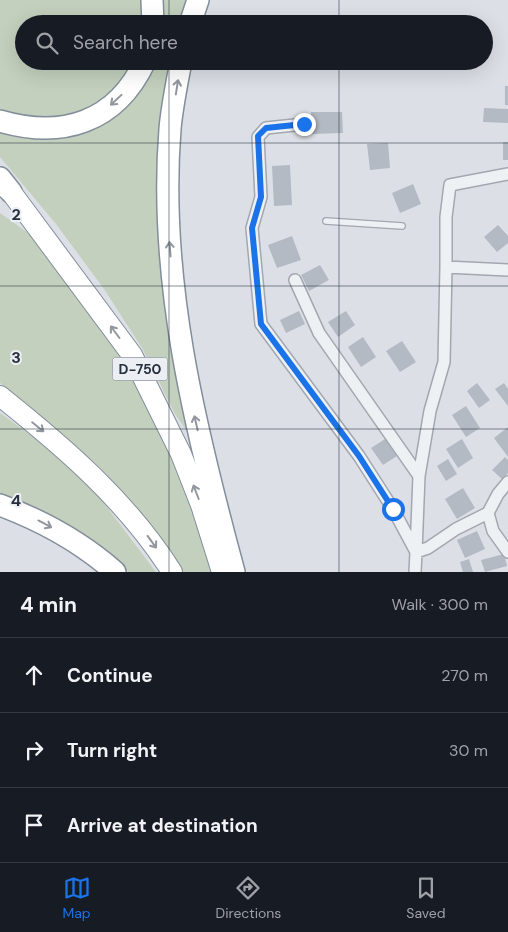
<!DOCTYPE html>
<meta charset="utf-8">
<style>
body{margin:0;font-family:"DM Sans",sans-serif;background:#242831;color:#f1f3f6}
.stop{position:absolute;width:15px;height:15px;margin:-11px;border:4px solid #1a73e8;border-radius:50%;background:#fff}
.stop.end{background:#1a73e8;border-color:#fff;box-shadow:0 1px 5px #0008}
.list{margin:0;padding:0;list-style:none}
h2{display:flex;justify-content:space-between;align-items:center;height:65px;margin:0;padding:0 20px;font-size:21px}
h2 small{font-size:16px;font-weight:400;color:#9ea1a6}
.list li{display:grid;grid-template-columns:32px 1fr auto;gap:15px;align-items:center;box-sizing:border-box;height:75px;padding:0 20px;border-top:1px solid #363941}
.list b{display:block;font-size:19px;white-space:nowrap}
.list em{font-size:16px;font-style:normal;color:#9ea1a6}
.icon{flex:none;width:28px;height:28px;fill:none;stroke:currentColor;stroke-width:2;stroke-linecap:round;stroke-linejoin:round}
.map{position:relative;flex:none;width:508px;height:572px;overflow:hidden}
.search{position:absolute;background:#171b24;box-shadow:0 5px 20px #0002;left:15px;right:15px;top:15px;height:55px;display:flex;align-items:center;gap:12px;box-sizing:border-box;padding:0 18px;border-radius:28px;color:#9ea1a6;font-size:19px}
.sheet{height:290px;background:#171b24}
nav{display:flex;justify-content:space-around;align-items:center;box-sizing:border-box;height:70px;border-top:1px solid #363941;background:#171b24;font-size:14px;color:#9ea1a6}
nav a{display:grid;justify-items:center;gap:2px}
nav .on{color:#1a73e8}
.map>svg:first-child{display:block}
.green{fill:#c3d0bd}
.building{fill:#b3bac3}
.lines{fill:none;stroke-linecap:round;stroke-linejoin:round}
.service-casing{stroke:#a2a7b0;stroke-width:8}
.minor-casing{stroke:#a2a7b0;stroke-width:14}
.trunk-casing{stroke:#838e9c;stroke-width:22}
.motorway-casing{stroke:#838e9c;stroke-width:24}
.service{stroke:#eef1f4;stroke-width:5.5}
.minor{stroke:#eef1f4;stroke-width:11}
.trunk{stroke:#fff;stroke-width:20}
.motorway{stroke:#fff;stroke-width:21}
.oneway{stroke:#92979e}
.route{stroke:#1a73e8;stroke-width:6}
.grid{fill:none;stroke:#262f3c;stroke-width:1;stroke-opacity:0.55}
.labels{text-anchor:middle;stroke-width:4;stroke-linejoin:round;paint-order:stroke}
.shield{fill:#ebeff4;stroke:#616973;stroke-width:1}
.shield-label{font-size:14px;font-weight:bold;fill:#262f3c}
.grid-label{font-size:16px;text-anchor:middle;font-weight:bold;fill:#262f3c;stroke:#ebeff4;stroke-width:4;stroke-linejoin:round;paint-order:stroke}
</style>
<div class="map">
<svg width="508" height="572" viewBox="0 0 508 572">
<rect width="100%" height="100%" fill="#dce0e6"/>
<!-- green -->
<path class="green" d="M0,0H143L144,24H24V61H135C120,86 89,120 58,121C39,122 19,117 0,115Z
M161,0H188L180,24H162Z
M153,61H171C165,111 156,163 157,213C159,288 174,360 188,433L175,414L142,348L104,289L56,224L0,157V131L126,107L139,93Z
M0,213L41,242L111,339L142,391L190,499L214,572H182L137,510L101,468L0,383Z
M0,413L53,451L97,494L156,572H129C87,536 52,513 0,495Z"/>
<!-- building -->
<path class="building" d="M505,86H508V105H505Z
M484,108L508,109V123L483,122Z
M311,112H342L343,133L311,134Z
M503,142H508V160H503Z
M388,143L390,168L370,170L367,144Z
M290,165L292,205L274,206L272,166Z
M413,184L421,204L400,213L392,193Z
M498,225L508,236V243L497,252L484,237Z
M292,236L301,260L277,268L268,245Z
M320,265L329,280L309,291L301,275Z
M299,311L305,324L286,333L280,320Z
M346,311L355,325L338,337L328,322Z
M363,337L376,357L361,367L348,347Z
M402,341L416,362L400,372L386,351Z
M477,383L490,400L479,408L467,391Z
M504,383L508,389V406L495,389Z
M466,406L480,428L466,437L452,415Z
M508,427V457L494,438Z
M385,439L397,456L383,465L371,448Z
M462,439L473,458L458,468L446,449Z
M505,457L508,460V473L502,479L492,470Z
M448,459L457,474L446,481L437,466Z
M463,488L475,508L457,519L445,499Z
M477,531L485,549L465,558L457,540Z
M504,554L507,566L485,572L481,560Z
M469,559L473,572H463L460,562Z"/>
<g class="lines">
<defs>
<path id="service" d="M326,221L402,226"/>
<path id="minor" d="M304,124L266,128L258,137L261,197L252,228L261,324L359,456L393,509L416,552L415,572
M508,174L450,185L446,217V267L508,270
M446,267L444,362L430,411L419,476L416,552L428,548L456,529L488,513L498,494L508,482
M295,280L319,333L419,476
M488,513L493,531L508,552"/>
<path id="trunk" d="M0,183L11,192L132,355L181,454L201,505L222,572
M0,396C65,448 127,501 172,572"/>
<path id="motorway" d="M152,0L153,24
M190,24L198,0
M181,61C177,83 172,106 170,129C158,279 195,428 234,572
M0,121C62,139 116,123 145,61
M0,178L11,192
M0,505C43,521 81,542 115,572"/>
</defs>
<!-- service casing -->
<use href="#service" class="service-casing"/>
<!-- minor casing -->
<use href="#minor" class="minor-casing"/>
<!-- trunk casing -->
<use href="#trunk" class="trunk-casing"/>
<!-- motorway casing -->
<use href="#motorway" class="motorway-casing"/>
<!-- service -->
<use href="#service" class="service"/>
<!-- minor -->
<use href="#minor" class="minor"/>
<!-- trunk -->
<use href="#trunk" class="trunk"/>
<!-- motorway -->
<use href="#motorway" class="motorway"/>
</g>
<!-- one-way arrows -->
<defs><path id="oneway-shaft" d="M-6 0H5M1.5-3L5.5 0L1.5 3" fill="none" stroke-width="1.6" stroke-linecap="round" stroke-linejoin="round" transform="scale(1.25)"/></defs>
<g class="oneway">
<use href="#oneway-shaft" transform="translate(177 87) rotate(-81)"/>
<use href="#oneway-shaft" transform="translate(116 100) rotate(137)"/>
<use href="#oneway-shaft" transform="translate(170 249) rotate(-94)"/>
<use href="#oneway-shaft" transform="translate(115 332) rotate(-127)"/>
<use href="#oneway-shaft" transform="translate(196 423) rotate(-103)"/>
<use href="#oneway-shaft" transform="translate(38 427) rotate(39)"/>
<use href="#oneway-shaft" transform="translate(196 492) rotate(-111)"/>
<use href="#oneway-shaft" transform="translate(45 524) rotate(28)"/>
<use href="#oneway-shaft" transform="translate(152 542) rotate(54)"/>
</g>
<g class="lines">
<!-- route -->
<path class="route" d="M304,124L266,128L258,136L261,197L252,228L261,324L359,456L393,509"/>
</g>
<!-- grid -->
<path class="grid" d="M169,0V24M339,0V24M169,61V572M339,61V572M0,143H508M0,286H508M0,429H508"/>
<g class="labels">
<!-- shield labels -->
<rect class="shield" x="112.5" y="357.5" width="55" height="23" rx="4"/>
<g class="shield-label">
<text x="140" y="374">D-750</text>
</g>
</g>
<g class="grid-label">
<text x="16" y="220">2</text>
<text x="16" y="363">3</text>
<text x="16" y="506">4</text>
</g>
</svg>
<div class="stop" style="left:393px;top:509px"></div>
<div class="stop end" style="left:304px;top:124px"></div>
<div class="search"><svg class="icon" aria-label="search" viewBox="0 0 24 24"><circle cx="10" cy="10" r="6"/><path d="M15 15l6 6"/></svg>Search here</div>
</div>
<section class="sheet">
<h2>4 min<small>Walk · 300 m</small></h2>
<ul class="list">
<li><svg class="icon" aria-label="ahead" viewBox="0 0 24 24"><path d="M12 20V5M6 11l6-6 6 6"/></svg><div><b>Continue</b></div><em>270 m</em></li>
<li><svg class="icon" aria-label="right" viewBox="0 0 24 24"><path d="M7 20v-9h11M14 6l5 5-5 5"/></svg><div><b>Turn right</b></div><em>30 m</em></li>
<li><svg class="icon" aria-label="arrive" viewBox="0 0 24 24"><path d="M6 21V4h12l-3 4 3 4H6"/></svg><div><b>Arrive at destination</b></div></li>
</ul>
</section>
<nav>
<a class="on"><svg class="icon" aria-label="map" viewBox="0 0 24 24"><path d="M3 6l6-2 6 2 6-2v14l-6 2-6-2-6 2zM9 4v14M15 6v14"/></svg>Map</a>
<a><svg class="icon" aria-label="directions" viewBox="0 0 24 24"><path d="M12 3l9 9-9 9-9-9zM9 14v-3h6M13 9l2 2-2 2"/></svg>Directions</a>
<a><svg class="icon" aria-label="saved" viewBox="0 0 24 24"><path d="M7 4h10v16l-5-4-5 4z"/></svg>Saved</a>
</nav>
